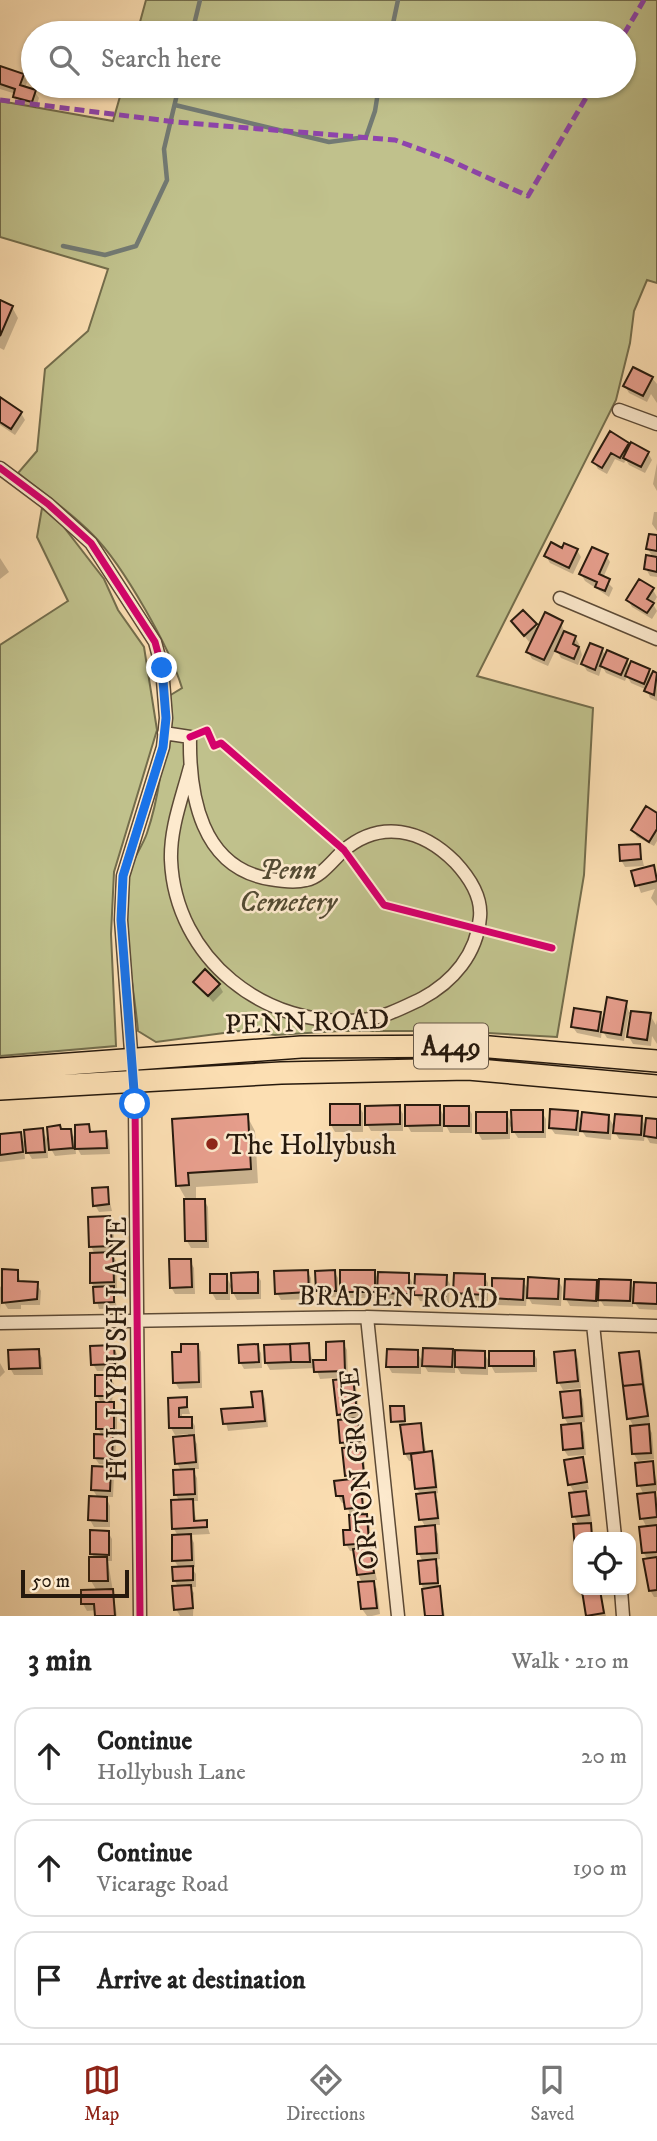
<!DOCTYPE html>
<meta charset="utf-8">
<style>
body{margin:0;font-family:"IM FELL DW Pica",serif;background:#f6f6f6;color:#222}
.controls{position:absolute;right:21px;bottom:21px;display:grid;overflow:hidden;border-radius:14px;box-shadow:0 2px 5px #0004}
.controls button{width:63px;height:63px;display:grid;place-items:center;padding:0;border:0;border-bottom:2px solid #e0e0e0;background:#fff;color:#222;font:35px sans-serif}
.scale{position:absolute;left:21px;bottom:18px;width:108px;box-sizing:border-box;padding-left:7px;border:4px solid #26190d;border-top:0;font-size:19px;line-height:24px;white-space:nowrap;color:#26190d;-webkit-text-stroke:5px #fdeace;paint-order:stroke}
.stop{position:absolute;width:21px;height:21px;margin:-16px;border:5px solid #1a73e8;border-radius:50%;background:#fff}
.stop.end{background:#1a73e8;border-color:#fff;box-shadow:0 2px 7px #0008}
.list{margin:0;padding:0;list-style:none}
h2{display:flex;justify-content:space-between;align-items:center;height:91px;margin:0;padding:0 28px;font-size:30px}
h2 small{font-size:23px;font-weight:400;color:#767676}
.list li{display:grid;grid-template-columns:46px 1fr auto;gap:21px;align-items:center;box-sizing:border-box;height:98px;margin:0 14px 14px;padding:0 14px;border:2px solid #e0e0e0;border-radius:21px}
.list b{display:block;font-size:26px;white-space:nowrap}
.list p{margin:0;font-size:23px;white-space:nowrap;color:#767676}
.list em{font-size:23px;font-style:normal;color:#767676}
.icon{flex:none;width:38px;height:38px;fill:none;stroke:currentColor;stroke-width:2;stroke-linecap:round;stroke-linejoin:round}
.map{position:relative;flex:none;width:657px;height:1616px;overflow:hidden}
.search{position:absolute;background:#fff;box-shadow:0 2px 5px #0004;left:21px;right:21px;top:21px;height:77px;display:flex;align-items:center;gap:18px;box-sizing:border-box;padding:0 24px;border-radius:38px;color:#767676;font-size:26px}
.sheet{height:427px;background:#fff}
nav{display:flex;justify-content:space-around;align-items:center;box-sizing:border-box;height:98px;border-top:2px solid #e0e0e0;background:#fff;font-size:19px;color:#767676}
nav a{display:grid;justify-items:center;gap:4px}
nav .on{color:#8f2418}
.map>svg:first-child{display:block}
.green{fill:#c0c18c;stroke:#736d4c;stroke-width:2}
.shadow{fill:#0003}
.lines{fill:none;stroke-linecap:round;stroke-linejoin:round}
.stream{stroke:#727a74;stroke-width:4.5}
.building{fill:#e89f8e;stroke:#26190d;stroke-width:2}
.minor-casing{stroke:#5c4a36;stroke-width:15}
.trunk-casing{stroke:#26190d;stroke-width:24}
.minor{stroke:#fdeace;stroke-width:12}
.trunk{stroke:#fcdfb3;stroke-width:21}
.quiet{stroke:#8e44ad;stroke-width:5;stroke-dasharray:10 5;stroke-linecap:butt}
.cycleway-casing{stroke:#fdeace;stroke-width:11}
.cycleway{stroke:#d6006c;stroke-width:7}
.route{stroke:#1a73e8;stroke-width:9}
.poi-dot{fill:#8f2418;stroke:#fdeace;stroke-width:2.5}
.labels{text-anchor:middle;stroke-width:5;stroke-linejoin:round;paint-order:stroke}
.shield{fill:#fdeace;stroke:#665847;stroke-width:2}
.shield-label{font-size:26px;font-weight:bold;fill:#26190d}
.park-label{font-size:28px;font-style:italic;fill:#544b33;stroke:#fdeace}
.street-label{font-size:28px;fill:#26190d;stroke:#fdeace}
.poi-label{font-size:28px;fill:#26190d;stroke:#fdeace;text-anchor:start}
</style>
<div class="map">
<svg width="657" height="1616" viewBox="0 0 657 1616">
<rect width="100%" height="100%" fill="#fcdfb3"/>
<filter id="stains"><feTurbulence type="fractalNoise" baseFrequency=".00286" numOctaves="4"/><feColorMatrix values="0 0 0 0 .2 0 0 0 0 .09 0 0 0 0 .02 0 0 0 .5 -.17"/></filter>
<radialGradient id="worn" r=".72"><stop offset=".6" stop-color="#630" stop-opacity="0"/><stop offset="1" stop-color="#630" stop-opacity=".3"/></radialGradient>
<!-- green -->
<path class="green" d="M146,0H657V283L647,280L634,311L630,343L616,400L477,676L593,708L584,875L557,1037L453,1031H340L275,1035L239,1031L156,1042L138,1031C134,987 120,919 128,877C131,860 142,848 147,833C162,789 164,742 169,696L182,688C170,648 123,565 93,535C71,512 43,493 18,473L37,451L45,369L88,331L108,269L0,237V101L113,121L123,86H624V33H137Z
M42,508L63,526L104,579L118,610L144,647L157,730L114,872L111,934L116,1046L0,1056V645L68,601L37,537Z"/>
<!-- shadow -->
<path class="shadow" d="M0,68L23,75L27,82L25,89L35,92L39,98L36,108L19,103L16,94L0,89Z
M0,302L12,307L18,318L4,350L0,348Z
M652,378L657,384V403L651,394L647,402L629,393L625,386Z
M0,399L21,413L25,420L15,435L0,425Z
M627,444L630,449L648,453L652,460L645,473L629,465L626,460L624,463L615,459L607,474L598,469L594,462Z
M657,463V491L653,484Z
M654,512H657V531L652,524Z
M657,537V577L650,576L646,569L653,558L648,549Z
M563,550H577L581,557L573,574L550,563L546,556Z
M606,555L610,562L603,578L613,588L609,597L585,581L581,574Z
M0,558L9,572L0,579Z
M653,590L657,597L653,604L657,611L652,619L632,607L628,600Z
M513,621L535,625L538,630L561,622L564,632L575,637L579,644L582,655L578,665L561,658L556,649L548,666L532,659L528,652L536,635L529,642Z
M602,650L606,656L627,661L630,667L649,671L653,677L657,675V701L650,698L647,690L631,683L627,676L625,681L606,673L602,666L599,676L587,671L583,664Z
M657,815V841L654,846L637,837L633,830Z
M639,845L644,866L625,867L621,860Z
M653,867L657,874V906L651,898L655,889L641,893L633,872Z
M195,982L219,985L223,992L213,1002Z
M626,1002L629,1012L650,1015L656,1025L657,1020V1044L652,1036L651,1046L633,1044L629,1037L632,1014H629L624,1041L607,1038L602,1030L601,1038L577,1033L572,1026L600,1014L605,1022Z
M359,1106L363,1113V1132H335L331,1125Z
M399,1107L403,1114V1131H371L367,1124Z
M439,1107L446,1120L468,1107L472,1114V1133H450L443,1120V1132H411L407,1125Z
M542,1112L546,1119V1138H518L510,1126V1139L482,1140L478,1133L506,1113L513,1126Z
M577,1113L583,1123L608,1116L615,1128L641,1118L646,1127L657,1121V1144L650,1143L645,1134L644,1141L619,1139L612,1127L611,1140L586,1137L580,1128L579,1136L555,1134L550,1127Z
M247,1116L255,1131L258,1183L196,1187V1201L204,1200L208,1207L209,1248H191L187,1241L186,1199L178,1185L174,1120Z
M88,1126L93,1134L105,1133L109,1140L110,1154L81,1155L75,1144L76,1154L55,1156L51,1149L70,1130L77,1142Z
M42,1130L47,1139L48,1158L32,1159L24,1146L25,1159L0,1162V1136L20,1134L27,1148Z
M107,1189L112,1211L99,1212L95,1205Z
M109,1218L113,1225L115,1252H111L116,1261L117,1288L113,1289L117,1308L99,1309L92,1282L95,1255L91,1246Z
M190,1261L194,1268L195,1294H175L171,1287Z
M17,1271L21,1283L37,1284L41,1291L40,1305H21V1309H8L1,1298L0,1310V1286L4,1292Z
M307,1271L311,1278L312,1299L281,1300L277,1293Z
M334,1271L338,1278V1297L322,1298L318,1291Z
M374,1271L379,1281L408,1275L412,1282V1301L383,1299L378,1291V1298H346L342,1291Z
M257,1274L261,1281V1299L237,1300L230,1287V1300H216L212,1293L226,1276L233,1289Z
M484,1276L488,1283V1301L459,1300L455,1293Z
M446,1277L450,1284L449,1303L420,1301L416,1294Z
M558,1280L562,1287L561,1306L532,1304L527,1295L526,1306L497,1305L493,1298L523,1281L529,1291Z
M596,1282L601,1290L630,1282L635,1292L657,1285V1310L639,1309L633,1300V1307L604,1306L599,1298V1307L570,1306L566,1299Z
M343,1343L347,1350L348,1377L320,1379L316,1368L270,1370L266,1363L308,1345L313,1362L328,1361Z
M197,1345L201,1352L202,1388L179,1389L175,1382L183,1354Z
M257,1346L261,1353L262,1368L244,1369L240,1362Z
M113,1347L117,1354L118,1371H97L93,1364Z
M452,1350L457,1359L484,1353L491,1365L533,1352L537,1359V1372L495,1373L488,1360V1375L461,1374L455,1364V1373L428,1372L421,1360V1374L392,1373L388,1366L417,1352L424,1364Z
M38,1351L42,1358L43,1375H14L10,1368Z
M574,1352L578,1359L581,1388L563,1390L559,1383Z
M638,1353L642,1360L650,1423H646L652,1433L654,1459L638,1461L634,1454V1427L629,1418Z
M0,1363L5,1372L0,1377Z
M110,1377L114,1384L112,1402L117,1411V1435H111L116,1443L115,1465L99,1464L95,1458L102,1436L98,1428L102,1404L97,1396Z
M352,1380L356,1387L360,1419H357L361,1426L363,1447L360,1448L364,1455L366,1480L359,1481L363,1487L364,1514L370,1523V1550L377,1580H372L377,1589L380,1614L372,1616H367L362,1609L363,1584L358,1575L355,1551H350L346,1544L352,1531L350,1515L346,1502L342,1503L338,1496L350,1481L346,1475V1450L342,1442V1421L338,1414Z
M262,1392L265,1399L268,1427L228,1431L223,1411L255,1408Z
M579,1392L583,1399L585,1422L579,1423L584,1432L586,1455L568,1456L564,1450L569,1426L564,1417Z
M186,1399L190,1414H182V1419H191L195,1426V1434H191L197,1444L199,1469H192L197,1478L198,1501H192L197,1523L206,1522L210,1534L190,1535L194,1543L195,1567H191L196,1574V1587H190L194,1593L193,1616H180L176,1609L178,1587L175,1581L179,1568L174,1560L178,1536L174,1529L180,1502L176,1495L174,1472L181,1471L177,1463L189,1438L188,1434L175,1435L171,1428L170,1400Z
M403,1407L406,1427L420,1425L427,1454L431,1453L435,1460L438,1493L434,1494L438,1501L440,1525H433L438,1534L440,1559L435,1560L439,1568V1590L445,1616H427L422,1584L423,1562L419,1554L426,1528L421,1519V1495L416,1488L413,1461H409L405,1454L402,1424L393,1422Z
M582,1459L589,1489L584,1490L589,1500L592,1522H588L594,1537H578V1551L575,1526H579L574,1516L575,1494L570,1485Z
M652,1463L657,1482V1491H653L657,1498V1597H654L650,1590L648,1560L643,1552L647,1528L642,1518L644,1495L639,1485Z
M110,1469L114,1476L113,1497H106L110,1506V1527H94L90,1520L98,1498L93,1490Z
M108,1532L112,1539V1561H108L117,1616H97V1610L87,1611L83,1604L97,1591L91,1581L95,1559L92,1554Z
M585,1590H599L606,1616H588Z"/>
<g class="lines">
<!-- stream -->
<path class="stream" d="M192,33L200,0
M391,33L398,0
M175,105L329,142L366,137L375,111L379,86
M63,246L105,255L136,246L167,180L164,149L179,86"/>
</g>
<!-- building -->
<path class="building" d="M0,66L24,74L20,85L36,90L32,102L13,97L15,89L0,84Z
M0,300L13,306L0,336Z
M633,367L653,377L643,396L623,386Z
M0,397L22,412L11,429L0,422Z
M610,431L629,443L620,458L611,453L602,468L592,462Z
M631,442L649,452L641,467L623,458Z
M649,534L657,535V551L646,549Z
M551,542L562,548L564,543L578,549L569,568L544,556Z
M592,547L608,554L599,574L610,579L605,591L595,587L597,582L579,574Z
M646,555L657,557V572L644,569Z
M639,579L654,588L647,599L654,603L647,613L626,600Z
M523,610L537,624L524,636L511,621Z
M545,612L563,621L544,660L526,652Z
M564,631L576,636L573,644L579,647L574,659L555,651Z
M590,643L603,648L595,670L581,664Z
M607,650L628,659L621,675L600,666Z
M631,661L650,669L644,684L625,676Z
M653,671L657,673L654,695L644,691Z
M646,806L657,813V829L649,842L631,830Z
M640,844L641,859L620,861L619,845Z
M654,865L657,881L635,886L631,871Z
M205,969L220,984L208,996L193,982Z
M607,997L627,1001L621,1035L601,1032Z
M574,1008L601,1012L598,1031L571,1027Z
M631,1011L651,1013L647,1040L627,1037Z
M330,1104H360V1125H330Z
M400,1105V1124L365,1125V1106Z
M405,1105H440V1125L405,1126Z
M444,1106H469V1126H444Z
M550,1109L578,1111L576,1130L549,1128Z
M511,1110H543V1132H512Z
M476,1112H507V1133H476Z
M582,1112L609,1115L608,1133L580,1131Z
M248,1114L251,1169L188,1173L189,1185L176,1186L172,1119Z
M615,1114L642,1116L641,1135L613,1133Z
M646,1118L657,1119V1138L644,1136Z
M89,1124L90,1132L106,1131L107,1148L75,1149V1125Z
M60,1125L61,1129H71L73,1148L49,1150L47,1127Z
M43,1128L45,1152L26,1153L24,1130Z
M21,1132L23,1152L0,1155V1134Z
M108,1187L109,1204L93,1206L92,1188Z
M184,1199H205L206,1241H185Z
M110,1216L112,1246L89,1247L88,1217Z
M113,1252L114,1282L90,1283V1253Z
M169,1259H191L192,1287L170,1288Z
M2,1269L18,1270V1281L38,1282L37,1299L2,1303Z
M308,1270L309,1292L275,1294L274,1271Z
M335,1270L336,1291H316L315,1271Z
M340,1270H375V1292H340Z
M258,1272V1293H232L231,1273Z
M378,1272L409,1273V1294L377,1293Z
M454,1273L485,1274V1295L453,1293Z
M210,1274H227V1293H210Z
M415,1274L447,1275L446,1296L414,1295Z
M528,1277L559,1279L558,1299L527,1298Z
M492,1278L524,1279L523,1300L492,1298Z
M565,1279L597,1280L596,1301L564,1299Z
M599,1279L631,1280L630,1301L598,1300Z
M634,1282L657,1283V1304L633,1303Z
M114,1286V1302L94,1303L93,1287Z
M344,1341L345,1371L314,1372L313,1360H326V1342Z
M309,1343L310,1362H291L290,1344Z
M181,1344H198L199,1382L173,1383L172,1352H181Z
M258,1344L259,1362L239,1363L238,1345Z
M290,1344L291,1362L265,1363L264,1345Z
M114,1345L115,1364L91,1365L90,1346Z
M423,1348L453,1349L452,1367L422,1366Z
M39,1349L40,1368L9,1369L8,1350Z
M387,1349L418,1350V1367H386Z
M455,1350L485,1351V1368L455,1367Z
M575,1350L578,1381L557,1383L554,1352Z
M489,1351H534V1366H489Z
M639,1351L643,1384L623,1386L619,1353Z
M95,1375H111V1396H95Z
M353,1378L357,1412L337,1415L333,1380Z
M643,1384L648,1416L627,1419L623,1386Z
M580,1390L582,1416L563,1418L560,1392Z
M262,1391L265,1421L223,1424L221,1409L253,1407L251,1392Z
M187,1397V1407L179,1408V1417H192V1428H169L168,1398Z
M96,1402H114V1429H96Z
M390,1406H404L405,1421L391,1422Z
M358,1418L360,1441L340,1443L338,1420Z
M421,1423L424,1452L404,1454L400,1425Z
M581,1423L583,1448L563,1450L561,1425Z
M649,1424L651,1453L632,1454L630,1426Z
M94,1434L113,1435L112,1459L94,1458Z
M194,1435L196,1462L175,1464L173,1437Z
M361,1447L364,1474L345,1476L342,1448Z
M432,1451L436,1487L415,1489L411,1454Z
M583,1457L587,1482L568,1485L564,1460Z
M653,1461L655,1484L637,1486L635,1463Z
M92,1466L111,1467L110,1491L91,1490Z
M194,1469L195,1494L174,1495L173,1470Z
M360,1478L363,1507L345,1509L343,1496H336L334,1481Z
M586,1491L589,1515L572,1517L569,1493Z
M435,1492L438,1518L419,1520L416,1494Z
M655,1492L657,1517L640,1519L637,1494Z
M89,1496L107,1497V1521L88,1520Z
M193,1499L194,1521L207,1520V1527L172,1529L171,1500Z
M367,1514L369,1543L344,1545L343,1530H350L349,1515Z
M591,1523L592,1537H578V1549L575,1550L573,1524Z
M435,1525L437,1553L417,1554L415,1527Z
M657,1525V1552L642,1553L639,1527Z
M90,1530L109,1531V1555L90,1554Z
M191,1534L192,1560L172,1561V1535Z
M370,1547L374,1573L357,1575L353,1549Z
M89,1557H107L108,1581H89Z
M657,1557V1590L649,1591L643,1559Z
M436,1559L438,1583L420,1584L418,1561Z
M193,1566V1580L173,1581L172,1567Z
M374,1581L377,1608L361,1609L358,1582Z
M191,1585L193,1608L174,1610L172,1586Z
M440,1586L443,1616H425L422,1589Z
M113,1589L115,1616H95L94,1604H81V1590Z
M600,1590L604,1613L586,1616L582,1591Z"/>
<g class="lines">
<defs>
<path id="minor" d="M619,410L657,424
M0,468L48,504L91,543L155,642L162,668L166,718L163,747L123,876L121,920L135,1104L140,1616
M560,598L657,639
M164,733L190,737C189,795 201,868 270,879C281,881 294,883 306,880C321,877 332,861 343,851C380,819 422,829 455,862C469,877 482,896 480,917C477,954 453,982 421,999C402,1008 383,1018 362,1020C265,1030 175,958 171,860C170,828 182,798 190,767
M367,1317L398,1616
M0,1323L367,1317L657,1326
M593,1324L615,1537
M621,1590L623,1616"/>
<path id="trunk" d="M0,1069L301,1047L478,1046L657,1061
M0,1089L281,1073L468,1069L657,1086"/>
</defs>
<!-- minor casing -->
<use href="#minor" class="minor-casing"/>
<!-- trunk casing -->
<use href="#trunk" class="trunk-casing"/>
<!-- minor -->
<use href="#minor" class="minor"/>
<!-- trunk -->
<use href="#trunk" class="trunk"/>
<!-- quiet -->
<path class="quiet" d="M624,34L644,0
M0,100L176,122L395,140L449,160L528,196L593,86"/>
<defs>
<path id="cycleway" d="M0,468L48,504L91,543L155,642L162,668L166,718L163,747L123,876L121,920L135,1104L140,1616
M190,737L207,730L214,746L221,743L344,850L384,905L552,948"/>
</defs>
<!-- cycleway casing -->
<use href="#cycleway" class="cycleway-casing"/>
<!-- cycleway -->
<use href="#cycleway" class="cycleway"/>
</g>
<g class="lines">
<!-- route -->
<path class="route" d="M135,1104L121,920L123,876L163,747L166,718L162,668"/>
</g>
<!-- markers -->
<circle class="poi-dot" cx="212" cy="1144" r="7"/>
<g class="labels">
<!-- shield labels -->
<rect class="shield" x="414" y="1023.5" width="74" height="45" rx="5"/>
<g class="shield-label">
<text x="451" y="1055">A449</text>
</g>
<!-- park labels -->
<g class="park-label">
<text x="288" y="879">Penn<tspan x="288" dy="32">Cemetery</tspan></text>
</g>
<!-- street labels -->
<g class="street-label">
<text transform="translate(307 1021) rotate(-2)" y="10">PENN ROAD</text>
<text transform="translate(398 1296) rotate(1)" y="10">BRADEN ROAD</text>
<text transform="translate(116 1349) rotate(-90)" y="10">HOLLYBUSH LANE</text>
<text transform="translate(358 1469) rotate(-96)" y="10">ORTON GROVE</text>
</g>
<!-- poi labels -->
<g class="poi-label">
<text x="226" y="1154">The Hollybush</text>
</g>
</g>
<rect width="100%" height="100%" filter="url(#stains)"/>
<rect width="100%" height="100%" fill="url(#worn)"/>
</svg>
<div class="controls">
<button><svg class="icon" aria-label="locate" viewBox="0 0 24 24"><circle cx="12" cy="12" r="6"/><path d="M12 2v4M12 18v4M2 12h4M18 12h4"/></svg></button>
</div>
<div class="scale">50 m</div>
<div class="stop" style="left:135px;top:1104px"></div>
<div class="stop end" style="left:162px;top:668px"></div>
<div class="search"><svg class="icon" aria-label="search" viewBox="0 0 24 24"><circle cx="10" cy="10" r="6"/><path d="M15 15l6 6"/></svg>Search here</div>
</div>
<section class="sheet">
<h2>3 min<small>Walk · 210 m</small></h2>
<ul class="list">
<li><svg class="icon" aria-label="ahead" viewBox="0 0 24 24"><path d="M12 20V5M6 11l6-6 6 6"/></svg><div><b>Continue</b><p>Hollybush Lane</p></div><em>20 m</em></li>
<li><svg class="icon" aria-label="ahead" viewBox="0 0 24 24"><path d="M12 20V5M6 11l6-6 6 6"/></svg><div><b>Continue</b><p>Vicarage Road</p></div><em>190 m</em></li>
<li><svg class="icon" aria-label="arrive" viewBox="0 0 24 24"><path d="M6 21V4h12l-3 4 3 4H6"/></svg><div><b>Arrive at destination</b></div></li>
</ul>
</section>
<nav>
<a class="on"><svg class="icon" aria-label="map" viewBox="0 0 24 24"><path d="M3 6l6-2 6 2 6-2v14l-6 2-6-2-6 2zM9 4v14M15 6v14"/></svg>Map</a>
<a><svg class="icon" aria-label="directions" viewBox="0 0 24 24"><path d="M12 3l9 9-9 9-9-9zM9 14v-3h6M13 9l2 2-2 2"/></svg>Directions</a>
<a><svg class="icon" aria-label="saved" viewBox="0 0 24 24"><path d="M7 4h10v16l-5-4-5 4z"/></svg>Saved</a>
</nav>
